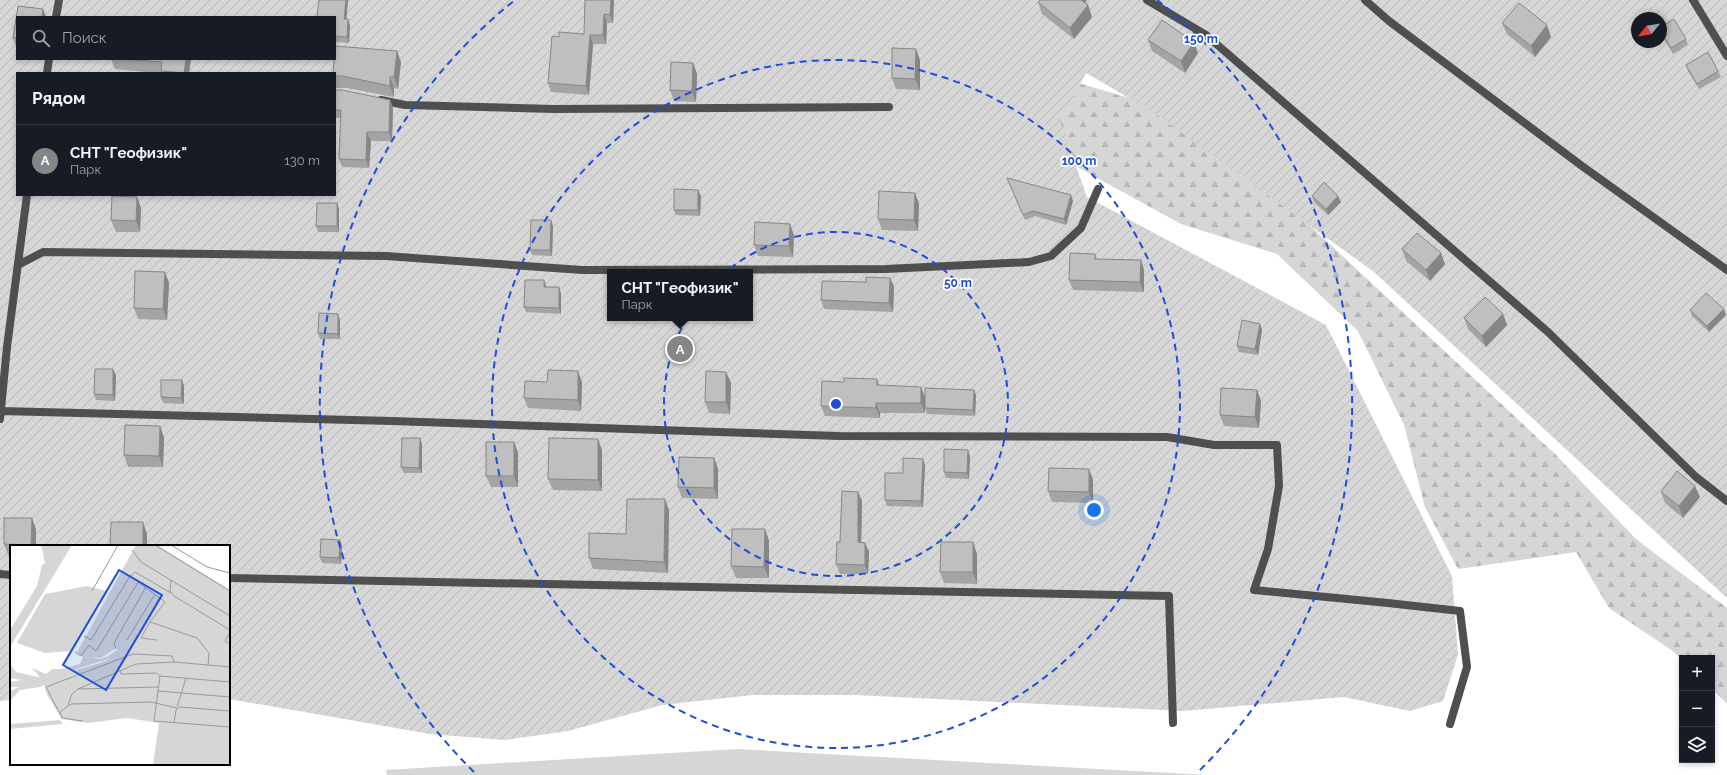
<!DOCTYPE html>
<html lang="ru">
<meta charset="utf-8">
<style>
body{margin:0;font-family:Raleway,sans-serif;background:#20242c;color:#f1f3f6}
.controls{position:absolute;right:12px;bottom:12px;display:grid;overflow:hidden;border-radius:0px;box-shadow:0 2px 6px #0003}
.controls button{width:36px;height:36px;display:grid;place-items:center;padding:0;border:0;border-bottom:1px solid #363941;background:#171b24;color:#f1f3f6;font:20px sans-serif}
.compass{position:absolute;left:1631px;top:12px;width:36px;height:36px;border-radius:50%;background:#171b24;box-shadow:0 2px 6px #0003;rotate:240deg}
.you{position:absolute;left:1094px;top:510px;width:14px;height:14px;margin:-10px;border:3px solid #fff;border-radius:50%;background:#1a73e8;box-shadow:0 0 0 6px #1a73e833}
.badge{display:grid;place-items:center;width:26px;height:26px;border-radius:50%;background:#858687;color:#fff;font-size:13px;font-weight:700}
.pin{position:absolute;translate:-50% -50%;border:2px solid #fff;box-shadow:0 1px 4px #0006}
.popup{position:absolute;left:607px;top:269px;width:146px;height:52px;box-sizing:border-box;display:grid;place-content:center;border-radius:0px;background:#171b24;filter:drop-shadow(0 1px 3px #0005);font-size:13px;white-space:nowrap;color:#9ea1a6}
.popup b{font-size:15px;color:#f1f3f6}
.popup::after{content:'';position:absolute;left:50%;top:100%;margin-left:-8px;border:8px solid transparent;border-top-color:#171b24}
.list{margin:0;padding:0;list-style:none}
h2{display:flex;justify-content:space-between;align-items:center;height:52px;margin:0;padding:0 16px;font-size:17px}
h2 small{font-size:13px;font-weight:400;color:#9ea1a6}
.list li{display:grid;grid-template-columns:26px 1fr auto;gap:12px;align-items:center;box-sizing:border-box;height:72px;padding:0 16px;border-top:1px solid #363941}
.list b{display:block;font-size:15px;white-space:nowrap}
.list p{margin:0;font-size:13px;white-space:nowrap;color:#9ea1a6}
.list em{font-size:13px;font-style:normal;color:#9ea1a6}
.icon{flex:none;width:22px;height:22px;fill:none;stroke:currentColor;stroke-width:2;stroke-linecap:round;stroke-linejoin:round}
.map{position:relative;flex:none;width:1727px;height:775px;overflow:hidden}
.search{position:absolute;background:#171b24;box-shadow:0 2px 6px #0003;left:16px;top:16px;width:320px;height:44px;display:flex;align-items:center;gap:10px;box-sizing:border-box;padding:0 14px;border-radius:0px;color:#9ea1a6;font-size:15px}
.panel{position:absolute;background:#171b24;box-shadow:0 2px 6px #0003;left:16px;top:72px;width:320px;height:124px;border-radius:0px}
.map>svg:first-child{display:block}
.green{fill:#d6d6d6}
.forest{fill:url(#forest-firs)}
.garden{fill:url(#garden-furrows);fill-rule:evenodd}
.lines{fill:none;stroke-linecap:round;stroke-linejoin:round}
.street{stroke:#4f4f4f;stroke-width:8}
.wall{fill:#a4a4a4}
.shaded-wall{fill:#868686}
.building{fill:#bfbfbf;stroke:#868686}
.ring{fill:none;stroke:#1d4ed8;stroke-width:2;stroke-dasharray:7 5}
.inset-road{fill:none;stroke:#999;stroke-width:1}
.view{fill:#1d4ed8;fill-opacity:0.15;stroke:#1d4ed8;stroke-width:2}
.inset-edge{fill:none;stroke:#000;stroke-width:2}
.centre{fill:#1d4ed8;stroke:#fff;stroke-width:2}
.ring-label{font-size:12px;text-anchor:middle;font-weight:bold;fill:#1d4ed8;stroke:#fff;stroke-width:3.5;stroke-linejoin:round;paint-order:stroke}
</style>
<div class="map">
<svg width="1727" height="775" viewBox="0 0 1727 775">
<defs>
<pattern id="forest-firs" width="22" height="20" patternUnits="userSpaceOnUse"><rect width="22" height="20" fill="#d6d6d6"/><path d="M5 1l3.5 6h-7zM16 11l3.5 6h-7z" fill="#b6b6b6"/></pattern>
<pattern id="garden-furrows" width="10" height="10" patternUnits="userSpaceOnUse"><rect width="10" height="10" fill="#d6d6d6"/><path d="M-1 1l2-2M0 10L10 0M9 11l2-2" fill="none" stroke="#b6b6b6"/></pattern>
</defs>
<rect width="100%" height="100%" fill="#fff"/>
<!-- green -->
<path class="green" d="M737,749L1207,775H387L386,770Z"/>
<!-- forest -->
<path class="forest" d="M1042,72L1169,110L1291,208L1556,455L1636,539L1727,608V704L1712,689V658H1682V660L1674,652L1609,608L1576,552L1458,569L1425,507L1404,425L1358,331L1277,254L1181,224L1019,135Z"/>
<!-- garden -->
<path class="garden" d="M0,0H1727V598L1374,272L1153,112L1086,73L1060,121L1087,197L1326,325L1452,576L1458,655L1443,701L1410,711L1344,697L1183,711L855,695H753L662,705L568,731L505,740L430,734L229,699V546H11V700L0,701ZM17,17H335V59H17ZM1637,18H1661V42H1637ZM17,73H335V195H17ZM610,272H750V318H610Z"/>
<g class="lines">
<!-- street -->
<path class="street" d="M1147,0L1206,35L1548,332L1696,477L1727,501
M1365,0L1389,21L1582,166L1727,270
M1693,0L1727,56
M56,17L59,0
M47,73L49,59
M381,100L405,105L554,109L889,107
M18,265L43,252L386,256L582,270L886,269L1029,262L1051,256L1081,228L1098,189
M1,411L392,421L839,436L1167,437L1214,445H1277L1279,486L1268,549L1254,590L1388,603L1460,611L1467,667L1450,724
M0,419L7,347L27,195
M0,574L11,575
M229,578L1169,596L1173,723"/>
</g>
<!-- wall -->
<path class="wall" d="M348,0L346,19L350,25L349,43L335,42V17Z
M614,0L613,23H607L606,44H593L589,95L551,92L548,83L559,37L584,34Z
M1040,0H1087L1085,3L1088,5L1092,17L1074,39L1042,14L1038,2Z
M18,6L43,9L46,17H17V49L13,38Z
M1502,23L1551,37L1535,57L1507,34Z
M1661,27L1686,39L1688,45L1673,54L1661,34Z
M1148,40L1198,53L1185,73L1152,51Z
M111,59H191L189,73H156L115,69Z
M920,60V90L896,89L892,78Z
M401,62L398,89L394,88V97L347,88H336L335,84V73Z
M693,63L697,74L696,102L674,101L670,90Z
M1686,65L1718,71L1721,77L1699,89L1688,71Z
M335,90L390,100L393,108L392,141H371L369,168L342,167L339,159L341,118H335Z
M1007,178L1073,201L1066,225L1035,216L1025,220Z
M915,193L919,204L918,231L882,230L878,219Z
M701,196L700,216L676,215L674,210Z
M1312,196H1338L1341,202L1328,215L1314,202Z
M137,197L141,208L140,232H116L111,220Z
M337,203L339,209V232H318L316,226Z
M553,226L552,256L532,255L530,250Z
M794,235L793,257L758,256L754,245Z
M1402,249L1445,264L1430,281L1406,261Z
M1095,254L1097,259L1141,260L1144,270V292L1073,290L1069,280Z
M165,272L169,283L167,320L138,319L134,308Z
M866,282L894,286L893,312L824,309L821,300Z
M546,287L561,293V314L526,312L524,307Z
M1690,310L1726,315L1709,332L1692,316Z
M1503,314L1507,325L1486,347L1468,329L1464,318Z
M340,320V339H320L318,333Z
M1260,324L1262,330L1258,355L1239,352L1237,346Z
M726,372L731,383L730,414L709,413L705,402Z
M116,375L115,401L96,400L94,394Z
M182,380L184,386V404L163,403L161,397Z
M547,382H582L581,411L528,408L524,398Z
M879,385L925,397V413H880V418L825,416L821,406Z
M1257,390L1261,401L1259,428L1224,426L1220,415Z
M976,395L975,416L927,414L925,408Z
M160,426L164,438L163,467H128L124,455Z
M420,438L422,444V473H404L401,467Z
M514,442L518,453V487H491L486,476Z
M602,450V491L553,490L548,479Z
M970,456L969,479L946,478L944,472Z
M714,458L718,469V499L682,498L678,487Z
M925,465L923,507L887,506L885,500L903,473Z
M1089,469L1093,480V503L1052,502L1048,491Z
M858,492L862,501L861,542L865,543L869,552L868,574H840L836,564L840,542Z
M1661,492L1700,497L1683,518L1665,503Z
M669,510L668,573L593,569L589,558L626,534Z
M36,529V546H11V556L8,555L4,544Z
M765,529L769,541V578H736L731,566Z
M340,540L342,545L341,564L322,563L320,557Z
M977,554V584L944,583L940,572Z"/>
<!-- shaded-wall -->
<path class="shaded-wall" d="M346,0H348L346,25L344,19Z
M611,0H614L613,23L610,15Z
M1078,0H1087L1081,8Z
M1088,5L1092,17L1074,39L1070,28Z
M43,9L46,17H42Z
M604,14L607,23L606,44L603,35Z
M348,19L350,25L349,43L347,37Z
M1547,25L1551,37L1535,57L1531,46Z
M590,35L593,44L589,95L586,86Z
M1194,42L1198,53L1185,73L1181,61Z
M916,49L920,60V90L915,79Z
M397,51L401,62L398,89L394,77Z
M186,59H191L189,73H184Z
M693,63L697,74L696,102L692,91Z
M390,77L394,88V97L390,86Z
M390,100L393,108L392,141L389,132Z
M367,132L371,141L369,168L366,160Z
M698,190L701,196L700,216L698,210Z
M915,193L919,204L918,231L914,220Z
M1071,195L1073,201L1066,225L1064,219Z
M1338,196L1341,202L1328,215L1326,209Z
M137,197L141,208L140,232L136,221Z
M337,203L339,209V232L337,226Z
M551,220L553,226L552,256L550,250Z
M790,224L794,235L793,257L789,246Z
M1441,253L1445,264L1430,281L1426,270Z
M1141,260L1144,270V292L1140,282Z
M165,272L169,283L167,320L163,309Z
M890,278L894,286L893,312L889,303Z
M544,280L546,286V292L544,287Z
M559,287L561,293V314L559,308Z
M1724,309L1726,315L1709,332L1707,326Z
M338,314L340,320V339L338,334Z
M1503,314L1507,325L1486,347L1482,336Z
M1260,324L1262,330L1258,355L1255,349Z
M113,369L116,375L115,401L113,395Z
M578,371L582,382L581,411L578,400Z
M726,372L731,383L730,414L726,402Z
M877,379L880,389L877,385Z
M182,380L184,386V404L181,398Z
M921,387L925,397V413L921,403Z
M974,390L976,395L975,416L973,410Z
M1257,390L1261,401L1259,428L1255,417Z
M876,403L880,413V418L876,408Z
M160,426L164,438L163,467L159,456Z
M420,438L422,444V473L419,468Z
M598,439L602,450V491L598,480Z
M514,442L518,453V487L514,476Z
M968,450L970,456L969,479L967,473Z
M714,458L718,469V499L714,488Z
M923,459L925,465L923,507L921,501Z
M1089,469L1093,480V503L1089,492Z
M1695,486L1700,497L1683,518L1679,506Z
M858,492L862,501L861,552L858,542Z
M665,499L669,510L668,573L664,562Z
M32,518L36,529V546H32L31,545Z
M143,522L147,534V546H143Z
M765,529L769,541V578L764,567Z
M340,540L342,545L341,564L339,558Z
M973,542L977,554V584L973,572Z
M865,543L869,552L868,574L865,565Z"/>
<!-- building -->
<path class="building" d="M319,0H346L344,19H348L347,37L335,36V17H317Z
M585,0H611L610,15L604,14L603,35H590L586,86L548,83L552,36L559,37V32L584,34Z
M1040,0H1081L1088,5L1070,28L1038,2Z
M1519,3L1547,25L1531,46L1502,23Z
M18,6L43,9L42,17H17V38H13Z
M1674,19L1686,39L1671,48L1661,32V27Z
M1162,20L1194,42L1181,61L1148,40Z
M335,46L397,51L394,77H390V86L343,76H335V73H333L334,59H335Z
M892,48L916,49L915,79L892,78Z
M1708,52L1718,71L1697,84L1686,65Z
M121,59H186L184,73L161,71L162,62Z
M671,62L693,63L692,91L670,90Z
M335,90H342L390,100L389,132H367L366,160L339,159L341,110H335Z
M1007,178L1071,195L1064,219L1033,211L1023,215Z
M1324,182L1338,196L1326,209L1312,196Z
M674,189L698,190V210H674Z
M879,191L915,193L914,220L878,219Z
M112,196L137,197L136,221L111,220Z
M317,203H337V226H316Z
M531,220H551L550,250H530Z
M755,222L790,224L789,246L754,245Z
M1417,233L1441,253L1426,270L1402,249Z
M1070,253L1095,254V259L1141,260L1140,282L1069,280Z
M135,271L165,272L163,309L134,308Z
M866,277L890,278L889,303L821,300L822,281L866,282Z
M525,280H544V287H559V308L524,307Z
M1706,293L1724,309L1707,326L1690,310Z
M1485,297L1503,314L1482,336L1464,318Z
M319,313L338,314V334L318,333Z
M1242,320L1260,324L1255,349L1237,346Z
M95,369H113V395L94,394Z
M548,370L578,371V400L524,398L525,381L547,382Z
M706,371L726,372V402H705Z
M844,378L877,379V385L921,387V403H876V408L821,406L822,381L844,382Z
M161,380H182L181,398L161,397Z
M925,388L974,390L973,410L925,408Z
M1221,388L1257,390L1255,417L1220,415Z
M125,425L160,426L159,456L124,455Z
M402,438H420L419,468L401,467Z
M549,438L598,439V480L548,479Z
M486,442H514V476H486Z
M944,449L968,450L967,473L944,472Z
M679,457L714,458V488L678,487Z
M903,458L923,459L921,501L885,500V473H903Z
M1049,468L1089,469V492L1048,491Z
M1677,471L1695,486L1679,506L1661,492Z
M842,491L858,492V542L865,543V565L836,564L837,542H840Z
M627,499H665L664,562L589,558V533L626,534Z
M4,518H32L31,545L4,544Z
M111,522H143V546H110Z
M732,529H765L764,567L731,566Z
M321,539L340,540L339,558L320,557Z
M941,542H973V572H940Z"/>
<!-- distance rings -->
<g class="ring">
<circle cx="836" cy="404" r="172"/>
<circle cx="836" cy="404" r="344"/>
<path d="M474 772A516 516 0 0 1 515 0M1157 0A516 516 0 0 1 1198 772"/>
</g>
<!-- overview -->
<g transform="translate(10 545)">
<rect width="220" height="220" fill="#fff"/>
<path d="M77,41L97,46L60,106L35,108L7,98L35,49Z" fill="#d6d6d6"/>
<path d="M31,0H62L0,102V85L27,41L32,20L35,18ZM111,102L114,105L108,111L69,123L30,142L10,145L0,156V146L9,142H0V137L12,135L0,133V119L6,127L28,132L29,131L22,123L36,129L42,124H52L70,119L73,112L90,114L97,112ZM50,175L53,179L0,184V179Z" fill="#d6d6d6"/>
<path d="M126,0H147L220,45V220H143L149,178L117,173L78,178L52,174L37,150L34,139L40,133L93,117L113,107L106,103L91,113L73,112L67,107Z" fill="#d6d6d6"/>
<path class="inset-road" d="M145,0L220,46M161,0L197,22L220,28M122,5L131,17L220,71M121,31L125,27L161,48M161,35L160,46L164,51L220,85M82,46L108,0M220,87L215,96L220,99M74,91L81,95L120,31L155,57L140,77M117,95L145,49M147,95L131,93L140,77L187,93L199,108L198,121M106,104L104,98L136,42M65,107L71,111L79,100L86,106L129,36M110,125L111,129L146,128L150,131M220,137L150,131L144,176L220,182M68,144L126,119L164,117M148,146L220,152M58,160L62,149L68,144L148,142M167,162L176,133M50,169L36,142L123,109L162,111L164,117L220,122M73,176L52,173L50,167L61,159L141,157L167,163M164,178L166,165L170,162L220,166"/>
<path class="view" d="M109,25L152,50L96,145L53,120Z"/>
<rect width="220" height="220" class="inset-edge"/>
</g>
<circle cx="836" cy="404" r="6" class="centre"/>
<g class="ring-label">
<text x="1201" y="43">150 m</text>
<text x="1079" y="165">100 m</text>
<text x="958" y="287">50 m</text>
</g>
</svg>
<div class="controls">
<button>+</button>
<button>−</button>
<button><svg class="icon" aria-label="layers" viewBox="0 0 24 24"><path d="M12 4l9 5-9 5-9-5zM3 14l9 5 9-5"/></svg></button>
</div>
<svg class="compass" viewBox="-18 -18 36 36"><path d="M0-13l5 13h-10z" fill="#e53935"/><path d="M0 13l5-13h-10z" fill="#9ea1a6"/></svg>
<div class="you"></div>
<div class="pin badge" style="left:680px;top:349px">A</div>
<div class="popup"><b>СНТ &quot;Геофизик&quot;</b>Парк</div>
<div class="search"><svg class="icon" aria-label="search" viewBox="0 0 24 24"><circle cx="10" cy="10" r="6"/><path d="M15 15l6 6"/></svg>Поиск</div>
<section class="panel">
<h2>Рядом<small></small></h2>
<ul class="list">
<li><span class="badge">A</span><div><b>СНТ &quot;Геофизик&quot;</b><p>Парк</p></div><em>130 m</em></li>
</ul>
</section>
</div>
